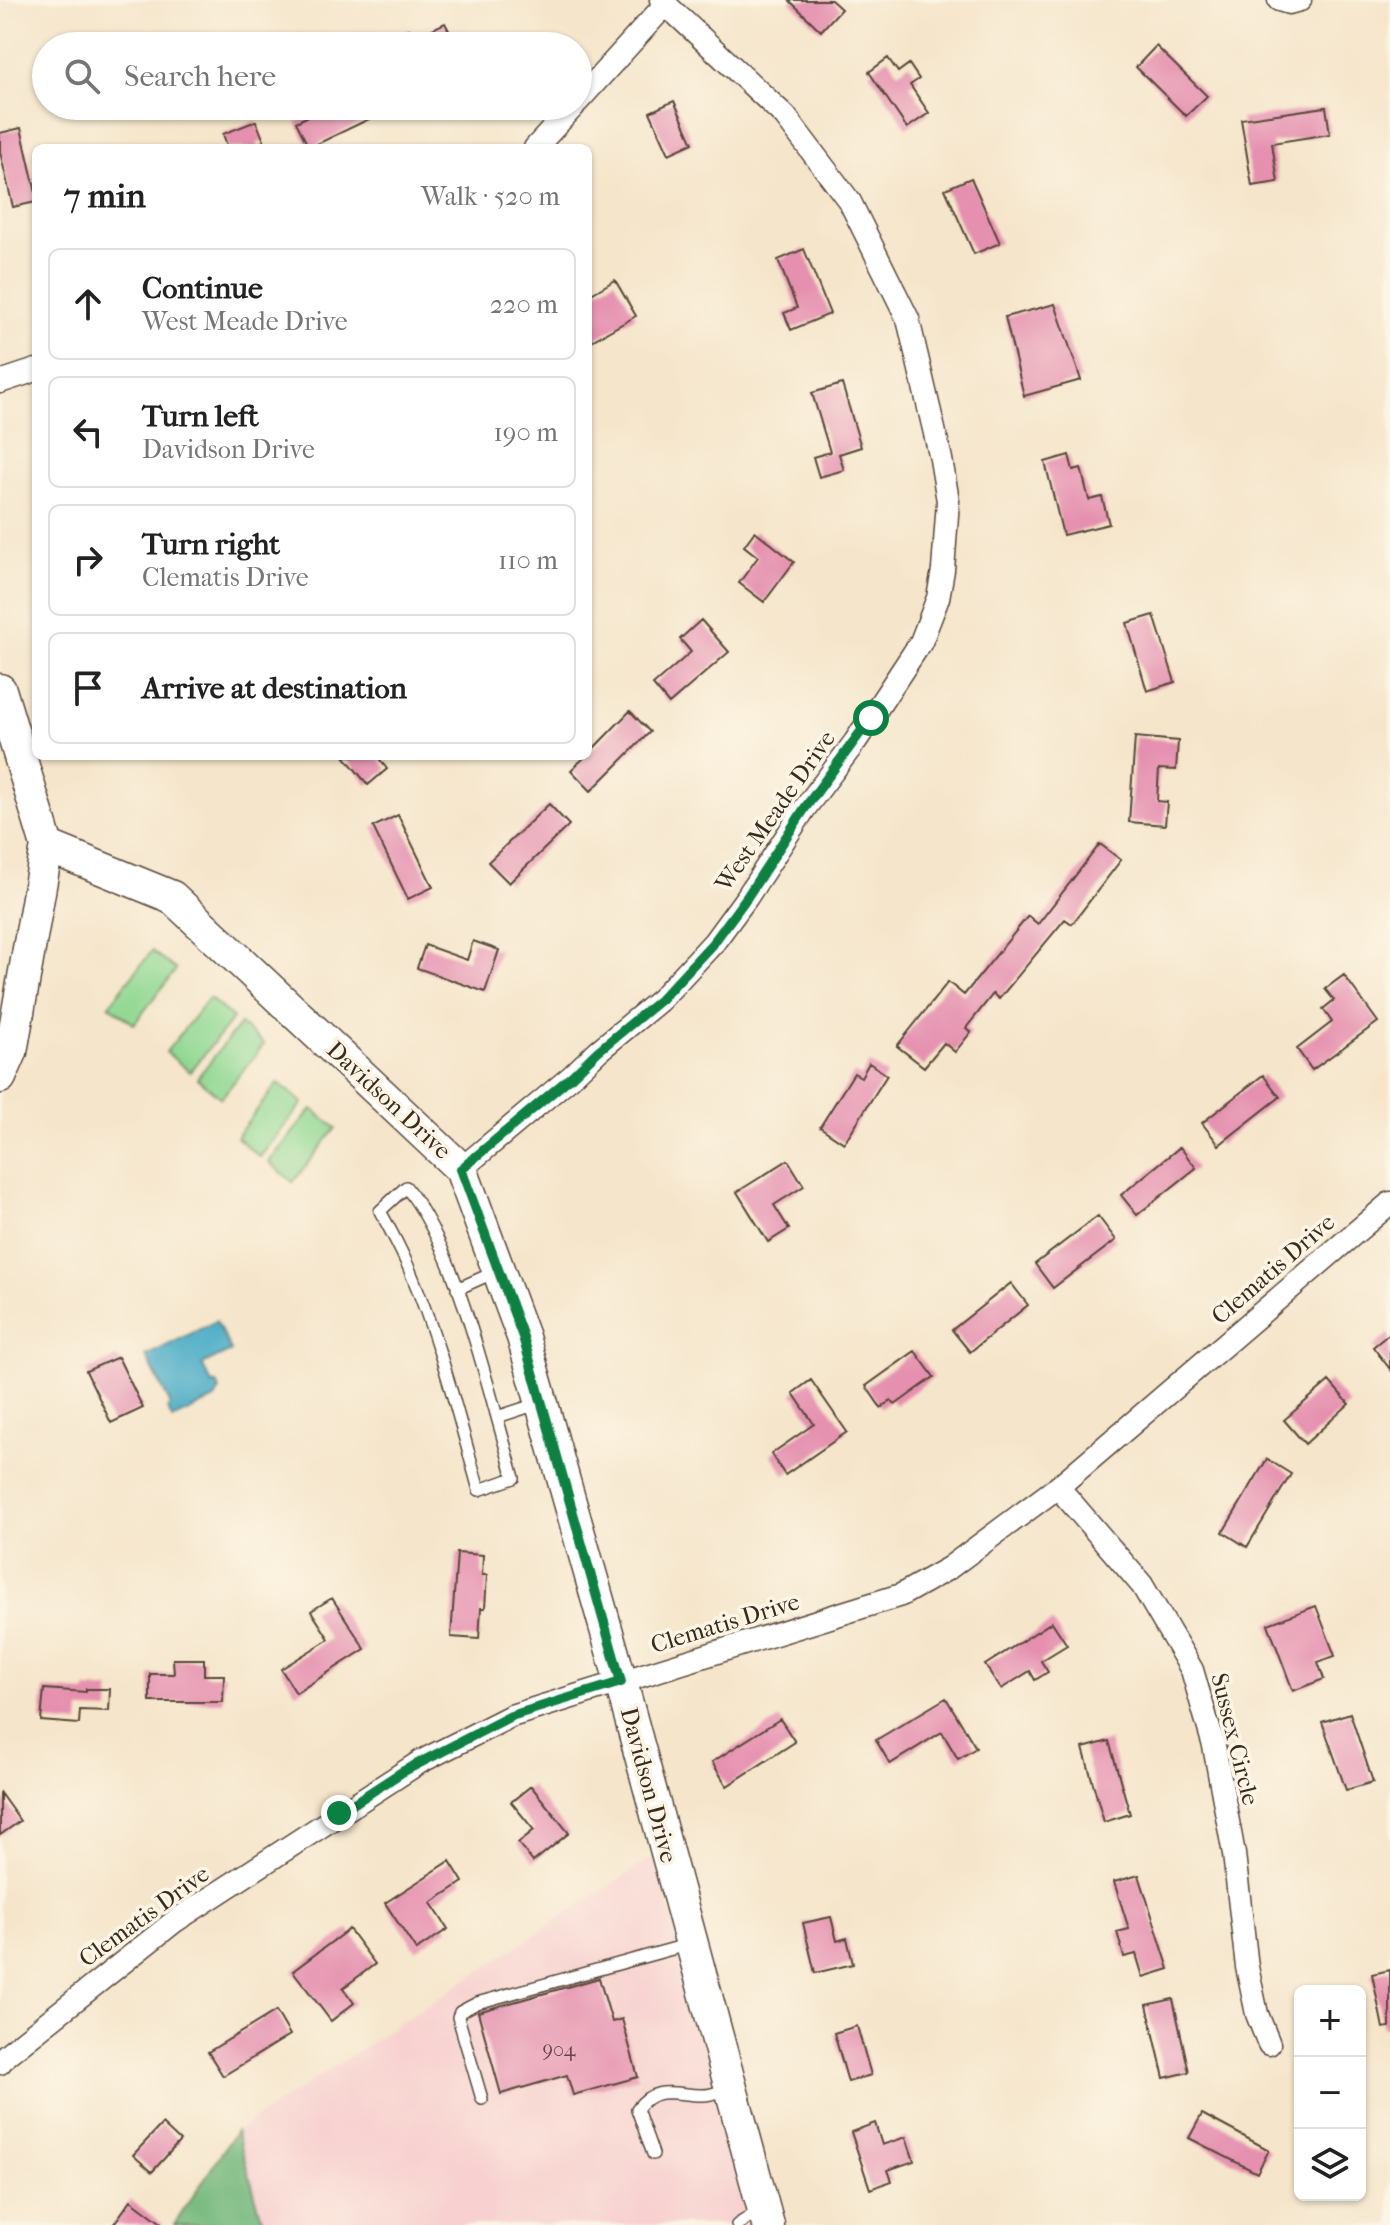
<!DOCTYPE html>
<meta charset="utf-8">
<style>
body{margin:0;font-family:"IM FELL French Canon",serif;background:#f6f6f6;color:#222}
.controls{position:absolute;right:24px;bottom:24px;display:grid;overflow:hidden;border-radius:12px;box-shadow:0 2px 6px #0004}
.controls button{width:72px;height:72px;display:grid;place-items:center;padding:0;border:0;border-bottom:2px solid #e0e0e0;background:#fff;color:#222;font:40px sans-serif}
.stop{position:absolute;width:24px;height:24px;margin:-18px;border:6px solid #0b8043;border-radius:50%;background:#fff}
.stop.end{background:#0b8043;border-color:#fff;box-shadow:0 2px 8px #0008}
.list{margin:0;padding:0;list-style:none}
h2{display:flex;justify-content:space-between;align-items:center;height:104px;margin:0;padding:0 32px;font-size:34px}
h2 small{font-size:26px;font-weight:400;color:#767676}
.list li{display:grid;grid-template-columns:52px 1fr auto;gap:24px;align-items:center;box-sizing:border-box;height:112px;margin:0 16px 16px;padding:0 16px;border:2px solid #e0e0e0;border-radius:12px}
.list b{display:block;font-size:30px;white-space:nowrap}
.list p{margin:0;font-size:26px;white-space:nowrap;color:#767676}
.list em{font-size:26px;font-style:normal;color:#767676}
.icon{flex:none;width:44px;height:44px;fill:none;stroke:currentColor;stroke-width:2;stroke-linecap:round;stroke-linejoin:round}
.map{position:relative;flex:none;width:1390px;height:2225px;overflow:hidden}
.search{position:absolute;background:#fff;box-shadow:0 2px 6px #0004;left:32px;top:32px;width:560px;height:88px;display:flex;align-items:center;gap:20px;box-sizing:border-box;padding:0 28px;border-radius:44px;color:#767676;font-size:30px}
.panel{position:absolute;background:#fff;box-shadow:0 2px 6px #0004;left:32px;top:144px;width:560px;height:616px;border-radius:12px}
.map>svg:first-child{display:block}
.built{fill:#f7d0cf}
.green{fill:#91d893;stroke:#668158;stroke-width:2}
.forest{fill:#74b87d;stroke:#58714e;stroke-width:2}
.water{fill:#46abc6;stroke:#406a72;stroke-width:2}
.building{fill:#e590af}
.lines{fill:none;stroke-linecap:round;stroke-linejoin:round}
.lane-casing{stroke:#574638;stroke-width:14}
.street-casing{stroke:#574638;stroke-width:25}
.secondary-casing{stroke:#574638;stroke-width:35}
.lane{stroke:#fff;stroke-width:11}
.street{stroke:#fff;stroke-width:22}
.secondary{stroke:#fff;stroke-width:32}
.route{stroke:#0b8043;stroke-width:10}
.labels{text-anchor:middle;stroke-width:7;stroke-linejoin:round;paint-order:stroke}
.number-label{font-size:20px;fill:#664442}
.street-label{font-size:24px;fill:#3b2a1e;stroke:#fcf5e5}
</style>
<div class="map">
<svg width="1390" height="2225" viewBox="0 0 1390 2225">
<rect width="100%" height="100%" fill="#fcf5e5"/>
<filter id="ink" filterUnits="userSpaceOnUse"><feTurbulence type="fractalNoise" baseFrequency=".0125" numOctaves="2"/><feDisplacementMap in="SourceGraphic" scale="16" xChannelSelector="R" yChannelSelector="G"/><feConvolveMatrix kernelMatrix="1 2 1 2 8 2 1 2 1" color-interpolation-filters="sRGB"/></filter>
<filter id="wash" filterUnits="userSpaceOnUse"><feTurbulence type="fractalNoise" baseFrequency=".006" numOctaves="4" result="noise"/><feDisplacementMap in="SourceGraphic" scale="32" xChannelSelector="R" yChannelSelector="G"/><feGaussianBlur stdDeviation="1.8" result="paint"/><feColorMatrix in="noise" values="0 0 0 0 0 0 0 0 0 0 0 0 0 0 0 0 0 1.4 0 .05"/><feComposite in="paint" operator="in"/></filter>
<g filter="url(#wash)">
<rect width="100%" height="100%" fill="#f5e5ca"/>
<!-- built -->
<path class="built" d="M656,1855L752,2225H264L236,2131Z"/>
<!-- green -->
<path class="green" d="M152,951L176,970L134,1024L109,1005Z
M209,998L233,1018L190,1072L166,1052Z
M240,1024L264,1044L221,1098L197,1078Z
M278,1083L303,1103L260,1157L236,1137Z
M312,1109L336,1128L293,1182L269,1162Z"/>
<!-- forest -->
<path class="forest" d="M236,2131L264,2225H174Z"/>
<!-- water -->
<path class="water" d="M216,1321L231,1351L202,1365L213,1385L217,1383L220,1390L215,1399L172,1419L167,1408L171,1405L146,1356Z"/>
<g id="blocks">
<!-- building -->
<path class="building" d="M789,0H831L841,9L821,31Z
M445,23L457,46H374L409,29L414,38Z
M1156,46L1207,96L1186,116L1136,67Z
M888,58L898,72L909,64L919,79L910,85L929,113L907,128L869,72Z
M674,101L693,143L669,154L650,112Z
M329,106H396L309,148L296,122Z
M1326,107L1330,134L1272,143L1278,182L1252,186L1241,119Z
M256,121L264,141L257,144L258,148H228L223,134Z
M21,128L36,193V202L13,207L0,152V133Z
M971,178L1000,243L974,254L945,189Z
M804,249L830,314L791,330L784,313L797,308L778,260Z
M615,280L636,316L588,343V296Z
M1055,304L1081,380L1024,396L1005,317Z
M842,384L861,447L839,454L844,470L819,477L813,457L830,452L812,393Z
M1069,455L1073,470L1081,468L1089,500L1102,497L1109,524L1063,535L1045,462Z
M755,531L794,562L764,602L739,583L758,557L744,546Z
M1154,615L1175,682L1147,691L1127,623Z
M701,620L729,652L669,704L653,685L691,652L680,639Z
M630,711L650,732L591,791L571,770L586,756H588V754Z
M1135,737L1178,741L1176,770L1159,769L1157,801L1167,802L1165,825L1129,822Z
M344,756H377L387,769L368,785Z
M549,804L569,825L509,883L488,862Z
M398,815L433,887L408,899L373,827Z
M1100,844L1121,860L1072,924L1065,919L999,999L993,994L966,1028L971,1032L955,1052L944,1043L924,1067L897,1046L948,982L964,995L1028,916L1038,924Z
M473,941L499,950L485,992L417,968L425,945L467,960Z
M1344,975L1378,1022L1312,1070L1297,1049L1332,1022L1323,1009L1334,1000L1325,989Z
M869,1063L887,1075L844,1143L820,1127L854,1073L861,1077Z
M1263,1075L1280,1097L1219,1145L1202,1123Z
M1180,1147L1196,1168L1137,1215L1121,1195Z
M788,1160L804,1186L774,1205L789,1229L768,1242L737,1192Z
M1098,1216L1116,1240L1053,1288L1035,1264Z
M1011,1283L1028,1305L970,1352L952,1330Z
M1390,1333V1369L1373,1347Z
M915,1351L934,1377L895,1405L891,1400L881,1408L866,1386Z
M118,1357L143,1408L111,1423L86,1371Z
M811,1380L847,1432L785,1475L771,1454L814,1424L793,1393Z
M1329,1381L1349,1404L1305,1444L1284,1420Z
M1267,1459L1291,1474L1247,1547L1223,1532Z
M457,1553L483,1555L482,1575H487L485,1608H481L479,1639L451,1637Z
M332,1598L365,1649L296,1693L281,1669L329,1639L311,1611Z
M1316,1606L1335,1656L1318,1662L1324,1679L1293,1691L1268,1624Z
M1052,1622L1067,1645L1041,1661L1048,1672L1035,1680L1030,1671L1001,1689L985,1665Z
M173,1659H204V1675H224L223,1702H150V1674H174Z
M44,1689L86,1692V1689H110L109,1711L80,1710L79,1724L41,1721Z
M946,1698L976,1748L958,1759L942,1732L890,1764L876,1740Z
M1350,1713L1373,1782L1346,1790L1322,1722Z
M780,1719L795,1742L727,1786L712,1762Z
M1109,1741L1130,1814L1104,1822L1083,1748Z
M531,1786L569,1833L533,1862L518,1843L534,1830L511,1802Z
M0,1793L20,1821L0,1835Z
M450,1861L463,1882L431,1903L448,1929L416,1950L385,1903Z
M1139,1875L1169,1969L1143,1977L1136,1954L1124,1957L1117,1932L1129,1929L1114,1882Z
M831,1917L837,1941L847,1938L853,1964L815,1973L803,1923Z
M349,1929L375,1964L343,1988L354,2003L331,2021L293,1971Z
M1390,1970V2027L1383,2028L1372,1974Z
M599,1978L612,2022L622,2019L638,2077L573,2095L567,2075L501,2094L478,2012Z
M1173,1999L1189,2072L1164,2078L1147,2005Z
M276,2011L290,2035L223,2076L208,2052Z
M857,2026L871,2075L848,2082L834,2033Z
M1202,2114L1269,2150L1257,2173L1189,2138Z
M875,2123L882,2145L906,2137L914,2161L888,2170L892,2181L870,2189L851,2132Z
M162,2124L180,2141L152,2172L133,2155Z
M131,2200L164,2225H113Z"/>
</g>
</g>
<g filter="url(#ink)">
<use href="#blocks" fill-opacity="0" stroke="#574638" stroke-width="2"/>
<g class="lines">
<defs>
<path id="lane" d="M457,1289L495,1272
M497,1417C477,1346 451,1244 406,1187L380,1211C390,1229 400,1248 408,1266C439,1338 458,1415 479,1490L514,1478L497,1417L537,1404
M482,2099L458,2017L460,2012L477,2003L690,1944
M653,2154L637,2109C655,2083 679,2096 703,2095C712,2095 721,2091 729,2089
M737,2225L760,2210"/>
<path id="street" d="M1279,0L1289,3L1300,0
M578,101L665,5
M535,148L574,106
M0,382L36,370
M461,1169L572,1076L598,1051L660,1000L714,942L747,897L805,808L855,742L921,642L938,598L943,570L948,501L941,459L908,319L850,202L785,116L661,0
M1058,1487L1142,1585L1192,1670L1214,1746L1234,1854L1247,1967L1257,2014L1269,2044
M0,2063L6,2055L175,1921L420,1762L511,1716L901,1595L949,1568L1058,1487L1390,1203"/>
<path id="secondary" d="M0,690L47,846L11,1052L0,1077
M47,846L172,897L461,1169L523,1337L621,1682L768,2225"/>
</defs>
<!-- lane casing -->
<use href="#lane" class="lane-casing"/>
<!-- street casing -->
<use href="#street" class="street-casing"/>
<!-- secondary casing -->
<use href="#secondary" class="secondary-casing"/>
<!-- lane -->
<use href="#lane" class="lane"/>
<!-- street -->
<use href="#street" class="street"/>
<!-- secondary -->
<use href="#secondary" class="secondary"/>
</g>
</g>
<g class="lines" filter="url(#ink)">
<!-- route -->
<path class="route" d="M339,1813L402,1772L511,1716L621,1682L523,1337L461,1169L572,1076L598,1051L660,1000L714,942L747,897L805,808L871,718"/>
</g>
<g class="labels">
<!-- number labels -->
<g class="number-label">
<text x="559" y="2056">904</text>
</g>
<!-- street labels -->
<g class="street-label">
<text transform="translate(775 811) rotate(-55)" y="8">West Meade Drive</text>
<text transform="translate(389 1100) rotate(43)" y="8">Davidson Drive</text>
<text transform="translate(1273 1269) rotate(-41)" y="8">Clematis Drive</text>
<text transform="translate(725 1623) rotate(-17)" y="8">Clematis Drive</text>
<text transform="translate(1235 1739) rotate(76)" y="8">Sussex Circle</text>
<text transform="translate(649 1785) rotate(75)" y="8">Davidson Drive</text>
<text transform="translate(144 1916) rotate(-36)" y="8">Clematis Drive</text>
</g>
</g>
</svg>
<div class="controls">
<button>+</button>
<button>−</button>
<button><svg class="icon" aria-label="layers" viewBox="0 0 24 24"><path d="M12 4l9 5-9 5-9-5zM3 14l9 5 9-5"/></svg></button>
</div>
<div class="stop" style="left:871px;top:718px"></div>
<div class="stop end" style="left:339px;top:1813px"></div>
<div class="search"><svg class="icon" aria-label="search" viewBox="0 0 24 24"><circle cx="10" cy="10" r="6"/><path d="M15 15l6 6"/></svg>Search here</div>
<section class="panel">
<h2>7 min<small>Walk · 520 m</small></h2>
<ul class="list">
<li><svg class="icon" aria-label="ahead" viewBox="0 0 24 24"><path d="M12 20V5M6 11l6-6 6 6"/></svg><div><b>Continue</b><p>West Meade Drive</p></div><em>220 m</em></li>
<li><svg class="icon" aria-label="left" viewBox="0 0 24 24"><path d="M17 20v-9H6M10 6l-5 5 5 5"/></svg><div><b>Turn left</b><p>Davidson Drive</p></div><em>190 m</em></li>
<li><svg class="icon" aria-label="right" viewBox="0 0 24 24"><path d="M7 20v-9h11M14 6l5 5-5 5"/></svg><div><b>Turn right</b><p>Clematis Drive</p></div><em>110 m</em></li>
<li><svg class="icon" aria-label="arrive" viewBox="0 0 24 24"><path d="M6 21V4h12l-3 4 3 4H6"/></svg><div><b>Arrive at destination</b></div></li>
</ul>
</section>
</div>
